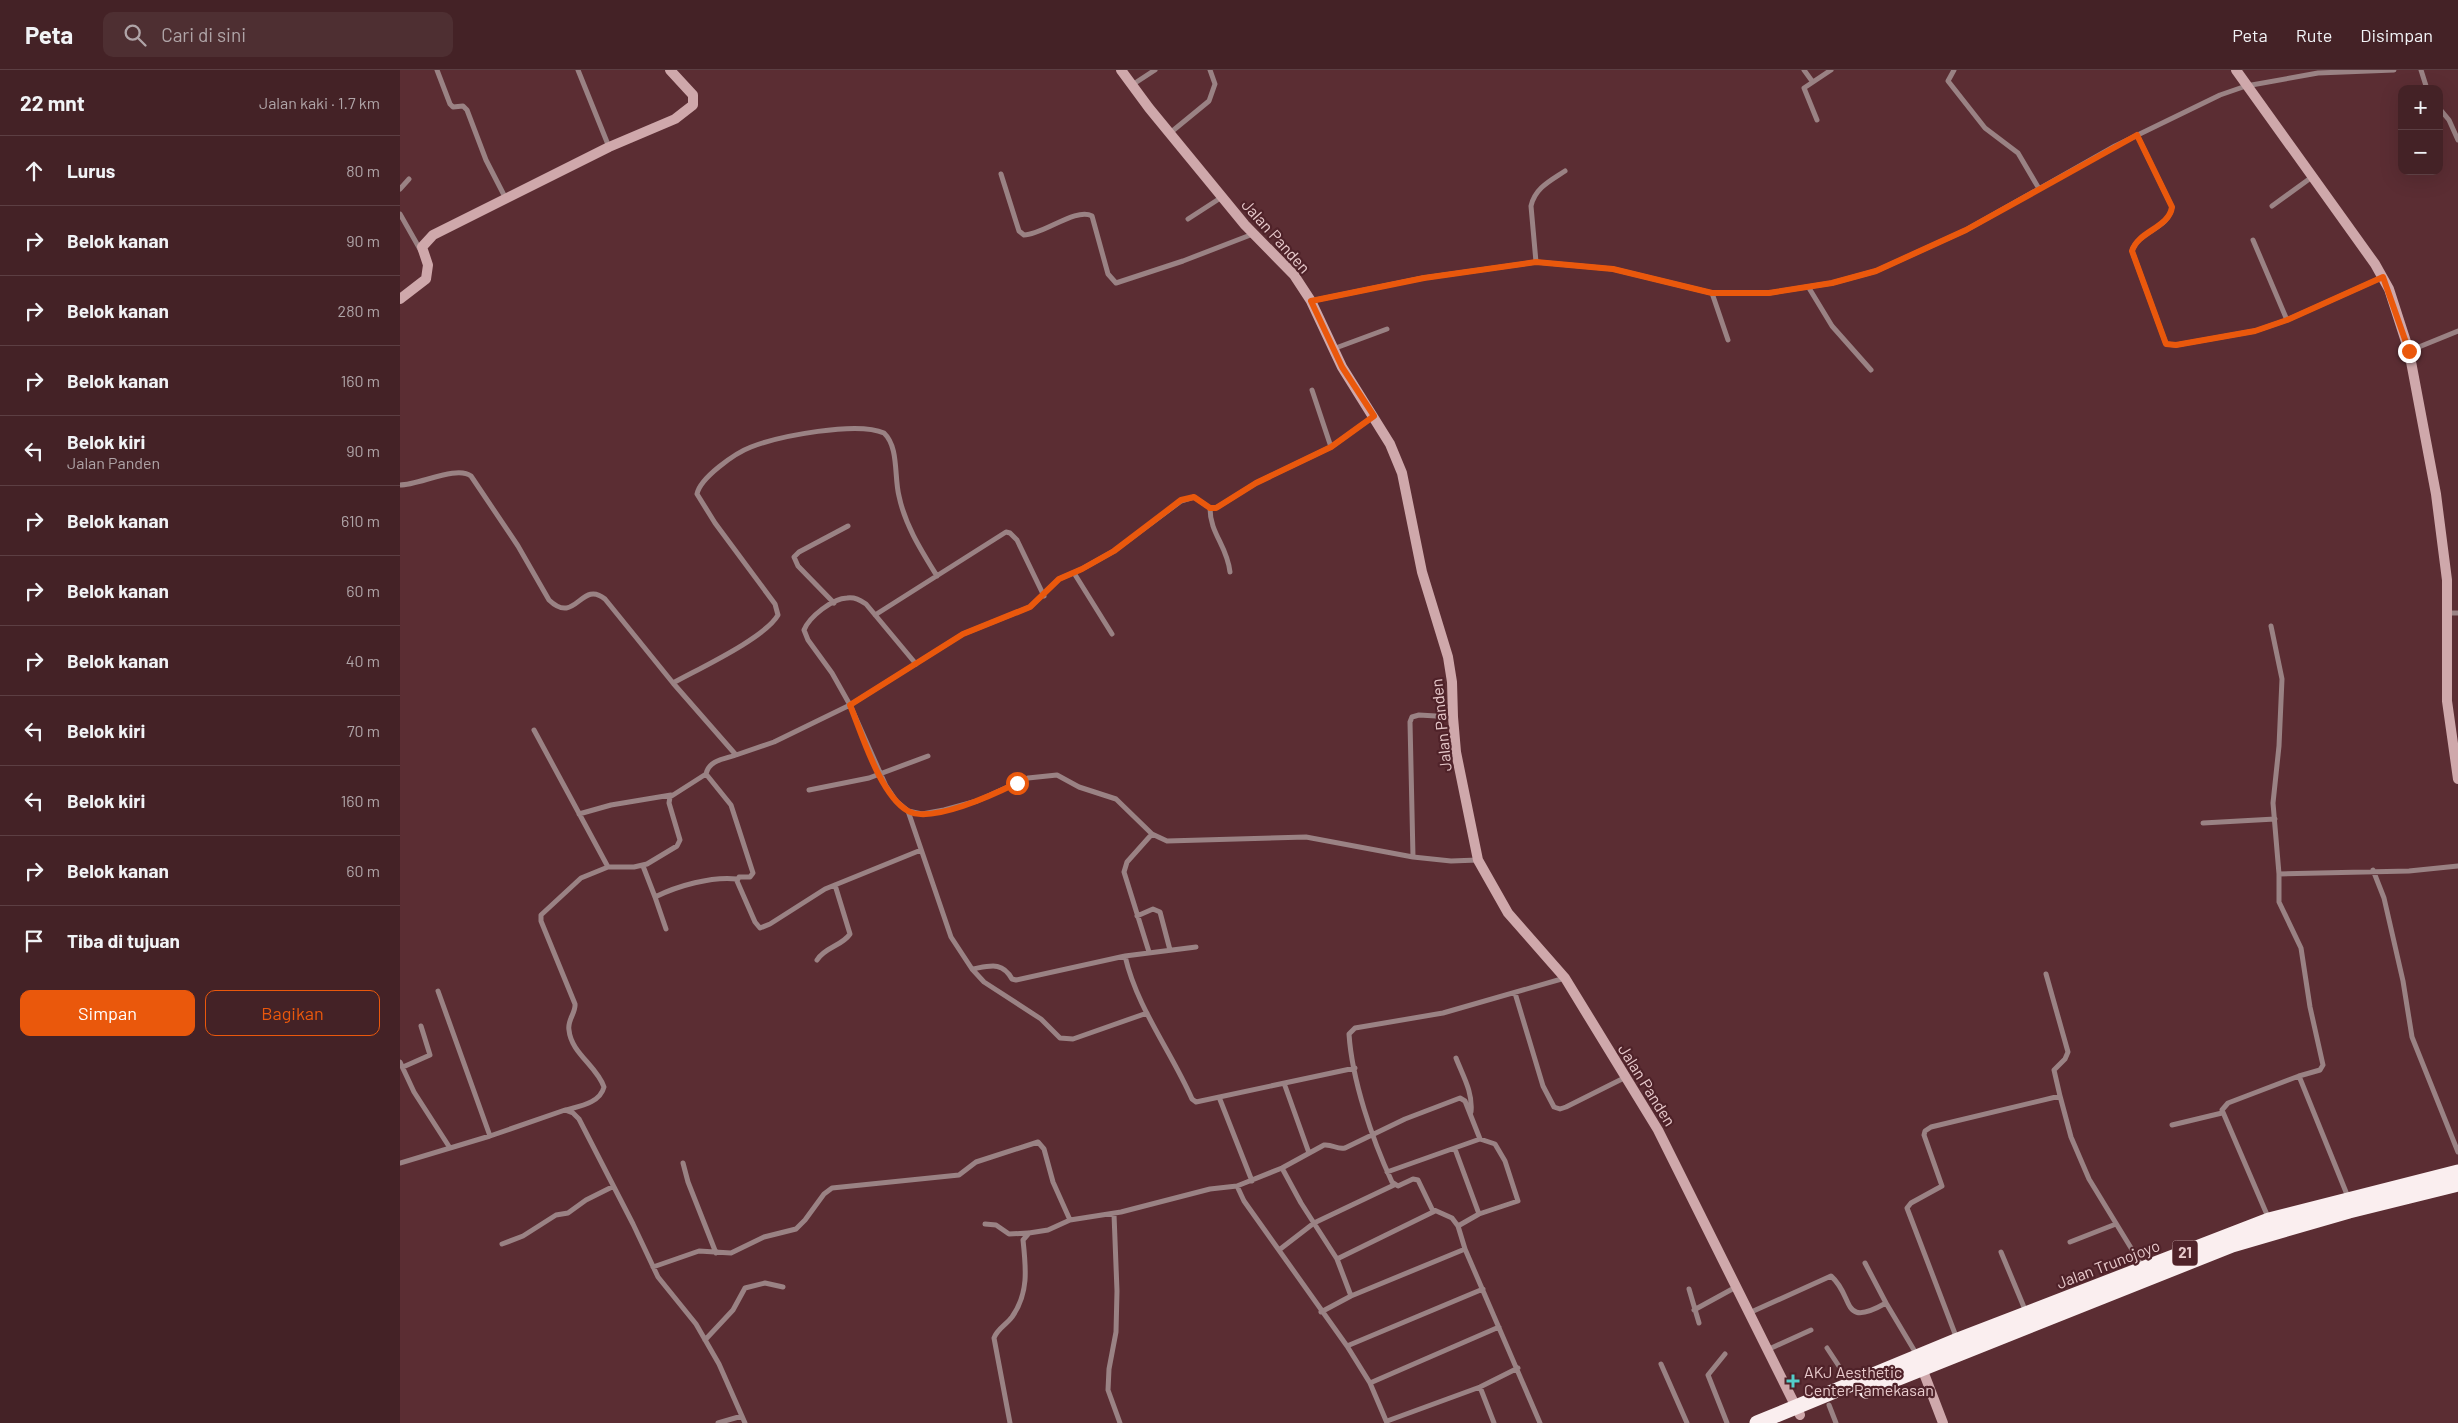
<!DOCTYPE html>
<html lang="id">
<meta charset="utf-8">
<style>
body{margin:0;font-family:Barlow,sans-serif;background:#4e2f32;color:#f1f3f6}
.controls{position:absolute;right:15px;top:15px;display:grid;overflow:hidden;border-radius:10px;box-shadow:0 5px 20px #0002}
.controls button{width:45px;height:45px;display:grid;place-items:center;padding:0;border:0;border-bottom:1px solid #5c3f43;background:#442226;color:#f1f3f6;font:25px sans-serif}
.stop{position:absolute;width:15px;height:15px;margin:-11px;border:4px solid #ea580c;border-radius:50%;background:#fff}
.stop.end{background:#ea580c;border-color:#fff;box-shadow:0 1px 5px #0008}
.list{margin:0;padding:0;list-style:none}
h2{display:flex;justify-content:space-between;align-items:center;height:65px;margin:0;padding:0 20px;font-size:21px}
h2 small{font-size:16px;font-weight:400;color:#afa4a7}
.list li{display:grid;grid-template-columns:32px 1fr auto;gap:15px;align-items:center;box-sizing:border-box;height:70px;padding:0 20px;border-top:1px solid #5c3f43}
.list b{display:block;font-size:19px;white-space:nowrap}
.list p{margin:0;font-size:16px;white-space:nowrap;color:#afa4a7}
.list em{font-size:16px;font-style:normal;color:#afa4a7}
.actions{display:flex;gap:10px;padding:15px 20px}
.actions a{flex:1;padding:11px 0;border:1px solid #ea580c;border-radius:10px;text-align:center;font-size:18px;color:#ea580c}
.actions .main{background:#ea580c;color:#fff}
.icon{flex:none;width:28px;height:28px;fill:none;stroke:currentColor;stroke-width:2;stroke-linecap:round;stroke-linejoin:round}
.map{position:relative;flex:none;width:2058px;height:1353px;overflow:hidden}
header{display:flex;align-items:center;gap:30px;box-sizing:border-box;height:70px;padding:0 25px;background:#442226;border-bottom:1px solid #5c3f43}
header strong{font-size:24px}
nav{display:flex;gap:28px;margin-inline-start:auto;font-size:18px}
.search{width:350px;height:45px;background:#4e2f32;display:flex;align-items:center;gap:12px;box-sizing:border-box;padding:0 18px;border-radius:10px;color:#afa4a7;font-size:19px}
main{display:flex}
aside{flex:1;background:#442226}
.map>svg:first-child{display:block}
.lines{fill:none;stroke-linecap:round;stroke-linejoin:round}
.street{stroke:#9a8284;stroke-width:5}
.secondary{stroke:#cfa8ab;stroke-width:10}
.highway{stroke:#faeeef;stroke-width:15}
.route{stroke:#ea580c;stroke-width:6}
.poi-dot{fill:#53cdc9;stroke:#4f2229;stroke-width:2}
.labels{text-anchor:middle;stroke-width:4.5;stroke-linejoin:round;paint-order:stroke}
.shield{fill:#4f2229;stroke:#ba989b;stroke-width:1}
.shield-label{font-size:15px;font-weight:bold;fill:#e8cacc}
.street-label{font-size:16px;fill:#e8cacc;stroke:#4f2229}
.poi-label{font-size:16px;fill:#e8cacc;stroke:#4f2229;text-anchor:start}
</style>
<header>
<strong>Peta</strong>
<div class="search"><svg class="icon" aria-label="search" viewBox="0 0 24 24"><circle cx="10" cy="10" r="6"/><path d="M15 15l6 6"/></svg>Cari di sini</div>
<nav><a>Peta</a><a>Rute</a><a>Disimpan</a></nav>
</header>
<main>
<aside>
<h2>22 mnt<small>Jalan kaki · 1.7 km</small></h2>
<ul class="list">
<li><svg class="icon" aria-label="ahead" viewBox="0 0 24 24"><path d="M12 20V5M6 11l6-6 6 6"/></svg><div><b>Lurus</b></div><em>80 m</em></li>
<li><svg class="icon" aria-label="right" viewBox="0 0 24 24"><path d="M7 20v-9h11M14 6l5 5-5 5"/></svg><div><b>Belok kanan</b></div><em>90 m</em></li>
<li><svg class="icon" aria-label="right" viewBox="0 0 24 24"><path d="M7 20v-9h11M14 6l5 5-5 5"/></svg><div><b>Belok kanan</b></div><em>280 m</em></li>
<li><svg class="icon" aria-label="right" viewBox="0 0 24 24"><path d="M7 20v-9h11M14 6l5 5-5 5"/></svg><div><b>Belok kanan</b></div><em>160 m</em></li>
<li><svg class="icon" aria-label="left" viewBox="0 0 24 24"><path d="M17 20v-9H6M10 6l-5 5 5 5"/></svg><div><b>Belok kiri</b><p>Jalan Panden</p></div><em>90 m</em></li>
<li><svg class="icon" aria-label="right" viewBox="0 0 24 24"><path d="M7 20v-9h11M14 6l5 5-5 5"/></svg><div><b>Belok kanan</b></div><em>610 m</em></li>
<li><svg class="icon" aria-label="right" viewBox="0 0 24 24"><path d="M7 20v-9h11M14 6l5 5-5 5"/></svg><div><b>Belok kanan</b></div><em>60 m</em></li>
<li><svg class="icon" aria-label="right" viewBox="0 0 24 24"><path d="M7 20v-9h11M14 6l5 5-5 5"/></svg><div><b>Belok kanan</b></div><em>40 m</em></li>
<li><svg class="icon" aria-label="left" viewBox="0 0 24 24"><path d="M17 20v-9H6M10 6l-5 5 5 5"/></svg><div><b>Belok kiri</b></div><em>70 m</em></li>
<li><svg class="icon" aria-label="left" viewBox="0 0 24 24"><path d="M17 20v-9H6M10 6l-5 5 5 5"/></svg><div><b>Belok kiri</b></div><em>160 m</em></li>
<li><svg class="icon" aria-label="right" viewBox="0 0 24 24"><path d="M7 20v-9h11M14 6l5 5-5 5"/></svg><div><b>Belok kanan</b></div><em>60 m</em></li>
<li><svg class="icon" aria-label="arrive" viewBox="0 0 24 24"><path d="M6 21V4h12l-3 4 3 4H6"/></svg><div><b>Tiba di tujuan</b></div></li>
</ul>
<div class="actions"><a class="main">Simpan</a><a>Bagikan</a></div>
</aside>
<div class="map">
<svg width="2058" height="1353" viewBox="0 0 2058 1353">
<rect width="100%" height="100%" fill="#5b2d33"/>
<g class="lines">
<!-- street -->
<path class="street" d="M37,0L50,34L53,37L63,36L67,40L86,90L106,129
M178,0L209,77
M1404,0L1412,11
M1554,0L1548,11L1585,58L1618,83L1638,117
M2021,0L2027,19
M732,15L755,0
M2039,38L2049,50L2058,70
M1417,50L1404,18L1431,0
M770,63L809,31L815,14L810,0
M1737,65L1772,137C1769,159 1738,161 1732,181L1766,274L1776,275L1855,261L1887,250L1983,207
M601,104L619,161L624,165C643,165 676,137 692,146L708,204L716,213L783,191L853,164
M0,119L9,109
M1872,136L1912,107
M0,144L21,181
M788,149L822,127
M1853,170L1887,250
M1136,192L1131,136C1135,118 1150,111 1165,101
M1409,218L1432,256L1471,300
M1312,223L1328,270
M911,231L1023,208L1136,192L1213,199L1312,223H1369L1432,213L1476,201L1566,160L1715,76L1820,25L1846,16L1918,3L1994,0
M933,279L987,259
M2009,281L2058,261
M912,320L931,377
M0,415C19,415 57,395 71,406L118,476L149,530C176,556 181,509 205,529L273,613L336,685L374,672L450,635L563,564L630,537L659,509L682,499L714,481L781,431L794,427L810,438H816L856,413L931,377L974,346
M810,438C810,464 827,475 830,502
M674,503L712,564
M434,533L398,496L394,487L399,482L448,456
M2047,543H2058
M475,545L606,462L610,463L617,470L644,526
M1871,556L1882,609L1879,676L1873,733L1879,804V832L1901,878L1910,937L1923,995L1920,1000L1899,1006L1948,1127
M516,594L466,534C460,530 455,527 447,528C433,528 409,547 404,560L408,570L432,603L450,635L486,716L496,731L508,741L522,744L544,740L577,731L628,708L657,705L679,717L716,729L752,764L767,771L906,767L1013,787L1051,791L1078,790
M273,613C298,599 365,568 378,545L375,534L315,453L297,424C300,408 335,383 351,377C379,366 457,351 484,363C499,377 494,407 499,426C505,455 521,480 537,506
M134,660L208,797
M336,685C324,689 309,690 306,704L331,735L353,803L350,807H339L337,811L355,852L360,858L370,854L425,819L521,780
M409,720L469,708L528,686
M508,741L551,867L572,899C590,896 602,891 612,909L616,910L725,886L796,877
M179,744L211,735L271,725
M1803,753L1875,749
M1013,787L1010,652L1012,647L1019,645L1053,647
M243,796L255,827
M1973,800L1984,828L2003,911L2012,967L2058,1082
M1879,804L2009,801L2058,796
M737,846L753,839L760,842L770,880
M266,859L255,827C277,816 312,806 337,809
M749,882L724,802L727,792L752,764
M725,886C737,938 771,981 792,1029L796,1032L955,998
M417,890C425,877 442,876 450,864L435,815
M572,899L584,912L641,949L660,968L673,969L747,943
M1646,904L1668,982L1665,989L1654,1000L1660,1026
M38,921L90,1066
M1115,923L1143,1016L1154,1037L1160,1039L1166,1037L1226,1007
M1056,988C1063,1006 1073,1022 1071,1042
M0,992L14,1022L50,1078
M3,997L30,985L21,956
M884,1013L909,1083
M819,1027L852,1111
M166,1040C180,1036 200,1033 204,1017C197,996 171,983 169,960C167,950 176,943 175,934L141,851V845L181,808L208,797H234L247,794L277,776L280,770L269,733L270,727L306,704
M1772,1055L1822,1043
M1055,1079L1079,1144
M0,1093L90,1066L165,1040L173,1043L179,1049L233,1154L258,1207L296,1254L319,1294L345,1353
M283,1093L288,1112L316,1183
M882,1098L901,1133L937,1189L951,1226
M987,1102L1080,1069L1095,1074L1105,1091L1118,1131L1079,1144L1058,1156
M837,1116L844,1131L947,1276L970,1313L987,1353
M714,1144L717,1221L716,1262L709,1299L708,1320L720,1353
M1868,1147L1822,1040L1828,1033L1899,1006
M585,1154L596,1155L609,1164L628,1163
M1670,1172L1716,1154
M102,1174L123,1166L156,1145L168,1143L186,1130L212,1117
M879,1180L914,1153L994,1115
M1601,1182L1626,1242
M937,1189L1035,1141
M1465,1193L1486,1233
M253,1197L299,1181L331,1183L364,1167L396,1159L405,1150L424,1124L432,1118L559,1105L576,1092L638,1072L644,1079L653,1112L670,1150
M1289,1219L1299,1253
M1294,1240L1336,1217
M921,1242L951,1226L1065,1179
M1349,1243L1431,1206C1455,1227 1440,1259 1486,1233L1517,1285
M1557,1269L1507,1138L1511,1133L1542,1116L1524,1065L1525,1061L1531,1057L1660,1026L1671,1067L1689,1109L1742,1196
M305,1270L333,1240L345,1218L365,1213L383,1217
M947,1276L1083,1219
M1427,1278L1450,1313
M1367,1280L1411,1260
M1325,1284L1308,1305L1327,1353
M1261,1294L1287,1353
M970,1313L1099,1257
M1080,1317L1094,1353
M1429,1335L1436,1353
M987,1351L1080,1317L1118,1298
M318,1353L342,1346
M610,1353L594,1268C597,1259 606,1255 612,1247C629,1223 626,1198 623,1170L629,1163L648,1160L670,1150L721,1142L810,1119L837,1116L882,1098L924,1075C933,1074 937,1080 945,1078L1005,1049L1060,1028L1065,1031L1080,1069
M1140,1353L1065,1179L1058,1156L1052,1148L1032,1139L1018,1110L1013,1109L998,1116L992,1112C972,1069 952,1010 949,964L955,958L1043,943L1165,908"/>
<!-- secondary -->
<path class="secondary" d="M721,0L749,38L845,155L894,205L911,231L942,297L990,374L1002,403L1022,502L1048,587L1052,612L1053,647L1056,682L1078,790L1108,843L1165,908L1258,1060L1400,1345
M1836,0L1975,194L1989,219L2009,281L2036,424L2047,510V631L2058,709
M0,229L26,209L28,195L22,177L33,165L209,77L275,49L293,35V25L270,0
M1520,1293L1543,1353"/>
<!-- highway -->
<path class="highway" d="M1466,1321L1832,1175L1949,1141L2058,1114
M1357,1353L1558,1270L1869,1150L2058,1102"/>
</g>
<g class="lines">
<!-- route -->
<path class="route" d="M617,713C595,724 531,754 508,741C480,725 462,664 450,635L563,564L630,537L659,509L682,499L714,481L781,430L794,427L810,438H816L856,413L931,377L974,346L942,297L911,231L1024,208L1136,192L1213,199L1312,223H1369L1432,213L1476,201L1566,160L1737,65L1772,137C1769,158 1738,161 1732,181L1766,274L1776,275L1855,261L1887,250L1983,207L2009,281"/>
</g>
<!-- markers -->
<path class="poi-dot" d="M1390.5 1303.5h5v5h5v5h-5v5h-5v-5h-5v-5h5z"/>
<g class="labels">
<!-- shield labels -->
<rect class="shield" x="1772.5" y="1170.5" width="25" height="25" rx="4"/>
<g class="shield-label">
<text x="1785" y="1188">21</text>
</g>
<!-- street labels -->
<g class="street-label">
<text transform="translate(876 166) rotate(48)" y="6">Jalan Panden</text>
<text transform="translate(1041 655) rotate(-96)" y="6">Jalan Panden</text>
<text transform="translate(1247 1015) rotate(58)" y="6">Jalan Panden</text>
<text transform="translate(1708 1194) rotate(-21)" y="6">Jalan Trunojoyo</text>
</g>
<!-- poi labels -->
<g class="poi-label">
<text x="1404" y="1308">AKJ Aesthetic<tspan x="1404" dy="18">Center Pamekasan</tspan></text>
</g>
</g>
</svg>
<div class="controls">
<button>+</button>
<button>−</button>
</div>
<div class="stop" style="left:617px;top:713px"></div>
<div class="stop end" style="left:2009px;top:281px"></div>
</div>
</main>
